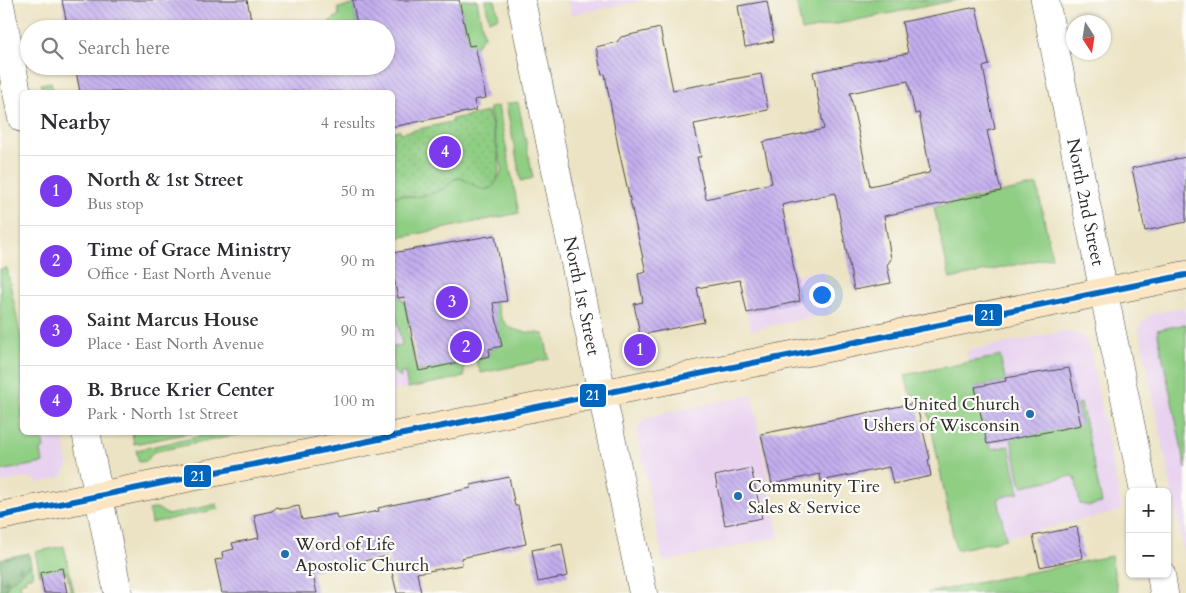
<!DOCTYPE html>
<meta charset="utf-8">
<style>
body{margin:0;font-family:Cardo,serif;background:#f7f7f7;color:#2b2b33}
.controls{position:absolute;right:15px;bottom:15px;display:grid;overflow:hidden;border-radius:8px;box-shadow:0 1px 4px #0004}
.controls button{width:45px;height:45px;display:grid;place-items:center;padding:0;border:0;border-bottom:1px solid #e1e1e2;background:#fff;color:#2b2b33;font:25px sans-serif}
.compass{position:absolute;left:1066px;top:15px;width:45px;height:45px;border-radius:50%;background:#fff;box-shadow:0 1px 4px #0004;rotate:168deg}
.you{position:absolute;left:821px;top:294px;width:18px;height:18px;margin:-12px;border:4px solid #fff;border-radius:50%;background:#1a73e8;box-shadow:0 0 0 8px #1a73e833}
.badge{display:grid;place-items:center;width:32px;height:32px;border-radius:50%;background:#7c3aed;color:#fff;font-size:16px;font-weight:700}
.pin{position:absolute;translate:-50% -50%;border:2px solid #fff;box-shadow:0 1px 5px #0006}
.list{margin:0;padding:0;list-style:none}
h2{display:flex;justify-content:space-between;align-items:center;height:65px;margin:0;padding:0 20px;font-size:21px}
h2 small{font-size:16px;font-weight:400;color:#7c7c81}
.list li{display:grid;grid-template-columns:32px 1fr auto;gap:15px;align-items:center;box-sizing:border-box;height:70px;padding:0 20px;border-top:1px solid #e1e1e2}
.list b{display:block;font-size:19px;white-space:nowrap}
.list p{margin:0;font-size:16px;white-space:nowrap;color:#7c7c81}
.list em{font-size:16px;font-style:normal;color:#7c7c81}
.icon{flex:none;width:28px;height:28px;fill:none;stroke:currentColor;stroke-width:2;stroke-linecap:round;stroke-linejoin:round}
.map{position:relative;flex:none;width:1186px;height:593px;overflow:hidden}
.search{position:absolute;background:#fff;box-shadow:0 1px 4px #0004;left:20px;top:20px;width:375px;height:55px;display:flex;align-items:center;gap:12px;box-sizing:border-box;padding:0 18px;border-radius:28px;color:#7c7c81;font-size:19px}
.panel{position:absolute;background:#fff;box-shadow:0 1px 4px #0004;left:20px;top:90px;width:375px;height:345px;border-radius:8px}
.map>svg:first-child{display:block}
.built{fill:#e8d2ef}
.grass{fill:#90ce84;stroke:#5e7c58}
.forest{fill:url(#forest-firs);stroke:#506e4e}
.park{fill:url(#park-dots);stroke:#5e7c58}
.building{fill:url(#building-back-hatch);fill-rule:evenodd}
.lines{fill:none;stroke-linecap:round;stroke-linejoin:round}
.street-casing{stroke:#484742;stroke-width:29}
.secondary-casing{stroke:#484742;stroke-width:29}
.street{stroke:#fff;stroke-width:28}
.secondary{stroke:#fbe6c4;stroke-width:28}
.bus-1-casing{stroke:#fdfcf7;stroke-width:10}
.bus-1{stroke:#0065bd;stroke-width:6}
.poi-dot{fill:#1f6fb2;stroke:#fdfcf7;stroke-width:2}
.labels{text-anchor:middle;stroke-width:4.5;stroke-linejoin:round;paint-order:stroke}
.street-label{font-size:18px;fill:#2b2b2b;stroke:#fdfcf7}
.poi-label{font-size:18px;fill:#2b2b2b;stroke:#fdfcf7;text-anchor:start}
.line-badge{stroke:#fdfcf7;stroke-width:2}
.badge-label{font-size:14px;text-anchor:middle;font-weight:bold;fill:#fff}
</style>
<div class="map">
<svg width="1186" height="593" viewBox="0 0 1186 593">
<defs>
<pattern id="forest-firs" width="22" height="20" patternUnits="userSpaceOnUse" patternTransform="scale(1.25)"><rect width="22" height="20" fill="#74b172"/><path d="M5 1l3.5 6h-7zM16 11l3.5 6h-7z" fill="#5f905e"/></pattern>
<pattern id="park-dots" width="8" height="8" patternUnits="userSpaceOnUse" patternTransform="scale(1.25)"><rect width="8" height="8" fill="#90ce84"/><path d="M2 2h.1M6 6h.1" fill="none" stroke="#7cb172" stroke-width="1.8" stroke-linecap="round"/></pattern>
<pattern id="building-back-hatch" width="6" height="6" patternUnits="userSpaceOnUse" patternTransform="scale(1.25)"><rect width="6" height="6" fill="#c4afef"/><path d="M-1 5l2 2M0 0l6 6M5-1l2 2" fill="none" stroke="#9f8fc2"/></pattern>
</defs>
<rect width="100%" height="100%" fill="#fdfcf7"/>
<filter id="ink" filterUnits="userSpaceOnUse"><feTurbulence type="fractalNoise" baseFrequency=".02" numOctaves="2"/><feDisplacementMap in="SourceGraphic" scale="10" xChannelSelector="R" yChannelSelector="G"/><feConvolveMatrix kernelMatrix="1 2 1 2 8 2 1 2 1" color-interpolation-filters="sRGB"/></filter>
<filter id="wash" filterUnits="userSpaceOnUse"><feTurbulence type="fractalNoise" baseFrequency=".0096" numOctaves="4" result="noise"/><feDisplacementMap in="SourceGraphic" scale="20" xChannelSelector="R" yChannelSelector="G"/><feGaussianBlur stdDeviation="1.12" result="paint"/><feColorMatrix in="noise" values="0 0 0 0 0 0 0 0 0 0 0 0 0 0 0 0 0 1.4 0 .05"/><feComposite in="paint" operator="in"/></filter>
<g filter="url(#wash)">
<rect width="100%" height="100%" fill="#ebe3c3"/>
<!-- built -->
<path class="built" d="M568,0H646L571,15Z
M824,270L831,309L828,314L751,330L741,288Z
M392,300L411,387L393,391H392Z
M1186,307V562L1139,328L1144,320L1154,313Z
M1066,331L1084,336L1089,346L1122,511L1006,537L966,351Z
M0,361L22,432L63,433L68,464L67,469L60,477L39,483L29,477L0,483Z
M752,395L779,537L663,562L638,439L637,430L640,423L651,416Z"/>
<!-- grass -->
<path class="grass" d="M459,0H477L484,36L476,46L463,48L466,31Z
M485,0H495L499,18L489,20Z
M796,0H957L802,31Z
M353,5L358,29H330L329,22L339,15L338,8Z
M51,82L53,92H43L41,84Z
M518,102L533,178L521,181L506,104Z
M498,106L519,213L393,239V197L401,195L410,197L422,196L443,189L454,179L461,178L483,190L500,176L502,169L489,108Z
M1037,185L1052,257L950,279L934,207Z
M7,268L22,343V432L41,433L44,448L41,450L43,463L0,471V269Z
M392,271L398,298H402L403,302H405L410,327L407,328L417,371L464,361V377L408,388L405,373H400L401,378L393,371V347L402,345L393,300Z
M496,303C504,334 516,330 544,334L549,359L481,373L475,359L490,356L489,349L502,346L492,304Z
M1186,324V469L1157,330Z
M1000,356L1006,381L975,387L987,443H990L991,449L1009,446L1019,493L998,498L1006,539L956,550L926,401L910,394L905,375Z
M1081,403L1102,503L1089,506L1080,504L1075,477L1072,476L1023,486L1020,483L1011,438L1081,424L1077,404Z
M132,432H191V433L134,444Z
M221,432L246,433L153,452L147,461L139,462L136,450Z
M217,504L218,509L151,523L149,510L157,508L168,515Z
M64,546L74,593H71L67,573H63L62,569L40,575L35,552Z
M1111,556L1118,593H927Z
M31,565L33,576L25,578L26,581L20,583L22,593H5L8,584Z"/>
<!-- forest -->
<path class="forest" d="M29,553L31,565L8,584L4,593H0V559Z"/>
<!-- park -->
<path class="park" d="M488,112C492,130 513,189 483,190L461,178L454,179L443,189L433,193L414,197L401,195L393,197V131L400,130L401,133L451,122L452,119Z"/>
<g id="blocks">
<!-- building -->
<path class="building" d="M62,0H247L253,29H68Z
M352,0H459L469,46L475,45L486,98L474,100L476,110L392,127V92H80L75,66H386V29H358Z
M767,1L774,41L745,47L738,6Z
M976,7L989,65L983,67L995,129L987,131L1001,191L884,216L891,259L887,265L891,283L854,290L835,193L782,205L800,301L747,313L740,280L697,288L704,322L640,335L634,304L643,302L638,274L646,272L618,146L605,74L602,75L596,47L617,42L621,37L660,28L673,90L761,74L768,110L694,124L701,157H697L706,199L772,183L763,142L824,129L813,72L908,53L902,22ZM908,81L915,114L919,113L930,170L929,173L870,186L850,93Z
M1186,157V222L1145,231L1132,168Z
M495,235L507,301L493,303L502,346L489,349L490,356L419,371L404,297L398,298L392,270V253Z
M1069,368L1081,425L987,444L975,387L1006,381L1005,378Z
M916,403L930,459L928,460L931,476L893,484L889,467L821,481L820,474L772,484L761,434Z
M751,468L762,518L725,525L715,476Z
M509,477L515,506H518L526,544L461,558L462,565L417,573L421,593H397L388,556L312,571L317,593H222L215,560L223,559L222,552L234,549L232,543L259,538L254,515L272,511L277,507L282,509L299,506L302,520L336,514L337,519L379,511L378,508L471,488V485Z
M1077,527L1083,558L1040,567L1033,536Z
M562,544L568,576L538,582L532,550Z
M62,568L67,593H44L40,573Z"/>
</g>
</g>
<g filter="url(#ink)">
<use href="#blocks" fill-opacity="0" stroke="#484742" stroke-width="1"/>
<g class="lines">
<defs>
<g id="street">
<path id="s1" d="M521,0L643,593"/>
<path id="s2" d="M1045,0L1144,492"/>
<path d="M0,5L22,118"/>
<path d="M86,432L118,593"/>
<path d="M1161,574L1164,593"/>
</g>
<path id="secondary" d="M0,516L1186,275"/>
</defs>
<!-- street casing -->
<use href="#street" class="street-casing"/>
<!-- secondary casing -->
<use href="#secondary" class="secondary-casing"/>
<!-- street -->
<use href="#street" class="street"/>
<!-- secondary -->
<use href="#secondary" class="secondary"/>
<defs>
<path id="bus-1" d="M0,516L1186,275"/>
</defs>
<!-- bus-1 casing -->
<use href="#bus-1" class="bus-1-casing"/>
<!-- bus-1 -->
<use href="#bus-1" class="bus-1"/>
</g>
</g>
<!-- markers -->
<g class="poi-dot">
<circle cx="1030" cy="414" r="5"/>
<circle cx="738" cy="496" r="5"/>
<circle cx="285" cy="554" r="5"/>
</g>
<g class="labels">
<!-- street labels -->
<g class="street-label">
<text dy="6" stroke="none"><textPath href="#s2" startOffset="206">North 2nd Street</textPath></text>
<text dy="6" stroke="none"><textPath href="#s1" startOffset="302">North 1st Street</textPath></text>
</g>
<!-- poi labels -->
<g class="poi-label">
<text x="1020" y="410" text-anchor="end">United Church<tspan x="1020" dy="21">Ushers of Wisconsin</tspan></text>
<text x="748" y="492">Community Tire<tspan x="748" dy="21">Sales &amp; Service</tspan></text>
<text x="295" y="550">Word of Life<tspan x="295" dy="21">Apostolic Church</tspan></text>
</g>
</g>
<g class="line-badge">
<rect x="974" y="303" width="29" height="24" rx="5" fill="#0065bd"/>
<rect x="579" y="383" width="28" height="25" rx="5" fill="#0065bd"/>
<rect x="183" y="464" width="29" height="24" rx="5" fill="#0065bd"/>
</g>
<g class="badge-label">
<text x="988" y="320">21</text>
<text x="593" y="400">21</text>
<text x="198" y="481">21</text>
</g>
</svg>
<div class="controls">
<button>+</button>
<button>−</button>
</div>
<svg class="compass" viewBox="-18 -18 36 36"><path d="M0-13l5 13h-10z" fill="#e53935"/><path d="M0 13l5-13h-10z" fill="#7c7c81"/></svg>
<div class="you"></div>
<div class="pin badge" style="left:640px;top:350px">1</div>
<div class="pin badge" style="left:466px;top:347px">2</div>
<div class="pin badge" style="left:452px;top:302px">3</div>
<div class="pin badge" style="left:445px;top:152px">4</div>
<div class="search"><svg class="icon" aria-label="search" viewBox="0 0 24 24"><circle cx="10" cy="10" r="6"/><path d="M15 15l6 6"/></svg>Search here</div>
<section class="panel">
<h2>Nearby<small>4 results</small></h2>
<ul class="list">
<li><span class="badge">1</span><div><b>North &amp; 1st Street</b><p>Bus stop</p></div><em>50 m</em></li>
<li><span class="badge">2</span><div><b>Time of Grace Ministry</b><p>Office · East North Avenue</p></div><em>90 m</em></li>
<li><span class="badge">3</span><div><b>Saint Marcus House</b><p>Place · East North Avenue</p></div><em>90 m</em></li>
<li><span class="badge">4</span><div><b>B. Bruce Krier Center</b><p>Park · North 1st Street</p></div><em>100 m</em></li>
</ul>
</section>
</div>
